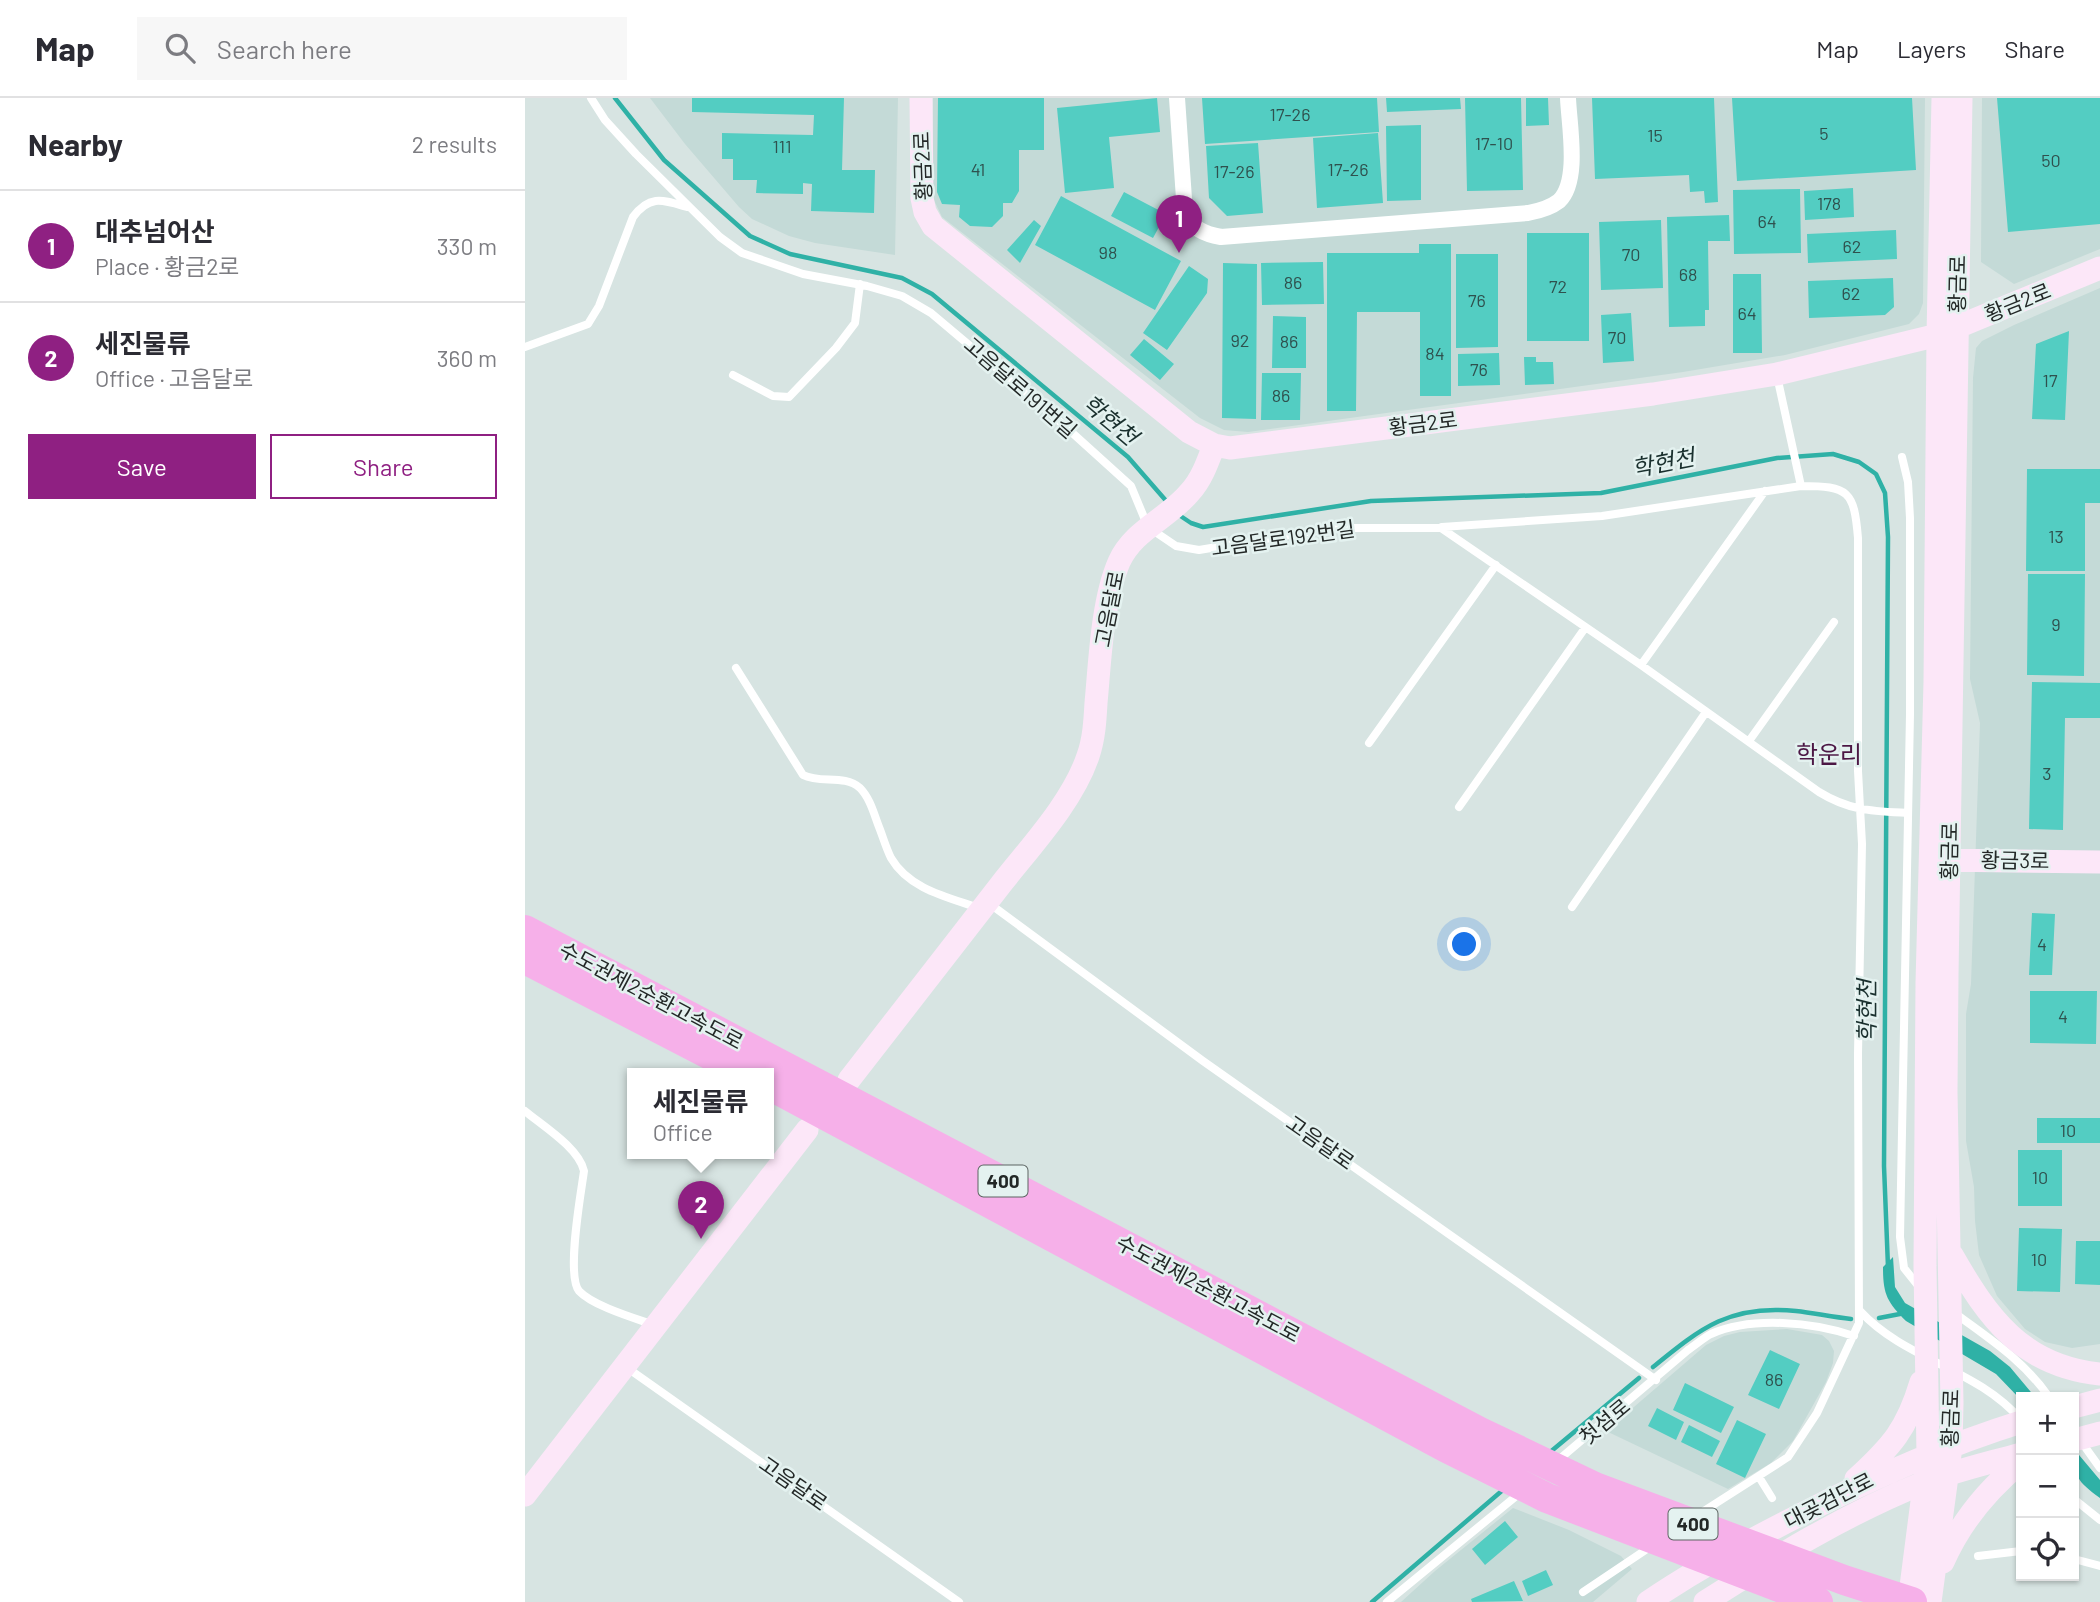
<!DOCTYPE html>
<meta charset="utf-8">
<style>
body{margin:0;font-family:Barlow,"Noto Sans KR",sans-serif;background:#f7f7f7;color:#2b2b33}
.controls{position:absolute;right:21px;bottom:21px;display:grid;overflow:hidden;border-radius:0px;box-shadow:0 2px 5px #0004}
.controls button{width:63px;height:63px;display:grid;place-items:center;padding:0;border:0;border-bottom:2px solid #e1e1e2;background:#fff;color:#2b2b33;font:35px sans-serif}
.you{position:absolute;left:940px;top:847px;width:24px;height:24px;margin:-18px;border:5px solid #fff;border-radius:50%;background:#1a73e8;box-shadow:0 0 0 10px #1a73e833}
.badge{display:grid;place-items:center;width:46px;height:46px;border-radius:50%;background:#8f2082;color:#fff;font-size:23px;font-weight:700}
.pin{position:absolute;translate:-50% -58px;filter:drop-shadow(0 2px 4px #0008)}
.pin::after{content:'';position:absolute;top:37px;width:24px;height:21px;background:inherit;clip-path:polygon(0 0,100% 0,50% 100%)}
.popup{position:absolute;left:102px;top:970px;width:147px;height:91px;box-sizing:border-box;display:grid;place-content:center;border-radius:0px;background:#fff;filter:drop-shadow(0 2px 5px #0005);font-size:23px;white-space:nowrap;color:#7c7c81}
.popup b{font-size:26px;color:#2b2b33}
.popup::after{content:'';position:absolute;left:50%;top:100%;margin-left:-14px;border:14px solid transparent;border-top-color:#fff}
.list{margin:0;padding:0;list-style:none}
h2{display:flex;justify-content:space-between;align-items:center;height:91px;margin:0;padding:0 28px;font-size:30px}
h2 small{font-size:23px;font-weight:400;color:#7c7c81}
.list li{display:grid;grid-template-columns:46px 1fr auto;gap:21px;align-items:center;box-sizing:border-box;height:112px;padding:0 28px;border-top:2px solid #e1e1e2}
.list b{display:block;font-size:26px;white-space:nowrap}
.list p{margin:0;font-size:23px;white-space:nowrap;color:#7c7c81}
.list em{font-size:23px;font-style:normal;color:#7c7c81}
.actions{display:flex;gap:14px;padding:21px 28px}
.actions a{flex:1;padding:16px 0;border:2px solid #8f2082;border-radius:0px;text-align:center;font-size:24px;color:#8f2082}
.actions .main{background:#8f2082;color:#fff}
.icon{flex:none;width:38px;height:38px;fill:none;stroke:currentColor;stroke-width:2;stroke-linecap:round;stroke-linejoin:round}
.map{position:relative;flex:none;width:1575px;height:1504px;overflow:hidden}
header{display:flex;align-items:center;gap:42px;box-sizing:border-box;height:98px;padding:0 35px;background:#fff;border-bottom:2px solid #e1e1e2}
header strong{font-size:33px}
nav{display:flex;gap:38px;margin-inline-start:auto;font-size:24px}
.search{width:490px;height:63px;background:#f7f7f7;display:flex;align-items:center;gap:18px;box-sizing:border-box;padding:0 24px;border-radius:0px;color:#7c7c81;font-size:26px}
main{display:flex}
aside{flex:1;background:#fff}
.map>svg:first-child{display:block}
.built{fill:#c4dad7}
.water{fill:#2fb1a6}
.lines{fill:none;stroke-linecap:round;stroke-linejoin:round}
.stream{stroke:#2fb1a6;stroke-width:4.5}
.building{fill:#53cdc2}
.lane{stroke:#fff;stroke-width:8}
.street{stroke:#fff;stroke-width:16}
.secondary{stroke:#fce7f8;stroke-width:23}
.highway{stroke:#f6b0e9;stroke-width:30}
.labels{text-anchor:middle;stroke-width:5;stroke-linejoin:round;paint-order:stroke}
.number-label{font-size:18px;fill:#2f514e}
.shield{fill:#e4f2f0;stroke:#5d6563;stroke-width:2}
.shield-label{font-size:19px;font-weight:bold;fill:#232827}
.street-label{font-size:21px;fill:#232827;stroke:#e4f2f0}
.water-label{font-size:23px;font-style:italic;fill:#1a302e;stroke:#e4f2f0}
.quarter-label{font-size:24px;fill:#4c1745;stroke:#e4f2f0}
</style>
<header>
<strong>Map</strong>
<div class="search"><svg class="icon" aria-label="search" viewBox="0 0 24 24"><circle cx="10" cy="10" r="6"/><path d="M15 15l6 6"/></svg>Search here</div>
<nav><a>Map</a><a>Layers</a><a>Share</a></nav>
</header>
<main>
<aside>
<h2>Nearby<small>2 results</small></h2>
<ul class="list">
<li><span class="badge">1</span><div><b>대추넘어산</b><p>Place · 황금2로</p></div><em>330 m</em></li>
<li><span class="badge">2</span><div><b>세진물류</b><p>Office · 고음달로</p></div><em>360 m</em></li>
</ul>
<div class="actions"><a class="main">Save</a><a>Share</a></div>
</aside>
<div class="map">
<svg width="1575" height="1504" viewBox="0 0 1575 1504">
<rect width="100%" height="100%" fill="#d7e4e2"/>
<!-- built -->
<path class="built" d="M125,0H373L370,157L290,145L264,138L227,121L214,109L160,46Z
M408,0H1400L1398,205L1394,216L1384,226L1260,257L1158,274L723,334L699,332L675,320L417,119L407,98Z
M1457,0H1575V151L1489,186L1456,164Z
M1575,190V1246L1547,1250L1520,1244L1500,1231L1472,1198L1454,1157L1450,1123L1449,1089L1441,1043V916L1446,886L1455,625L1445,581L1448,280L1451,250L1457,243L1489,227Z
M1262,1231L1297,1237L1304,1243L1309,1253L1308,1265L1301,1284L1268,1343L1246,1365L1203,1391L1081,1333L1181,1247L1199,1238L1215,1234Z
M988,1410L1044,1432L1096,1458L1107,1471L1068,1504H876L910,1473Z"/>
<!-- water -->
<path class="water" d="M1368,1159L1370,1189L1380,1205L1465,1253L1485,1269L1510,1299H1496V1302L1471,1276L1381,1223C1362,1204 1358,1196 1358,1169Z
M1549,1351L1575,1382V1400C1552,1383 1549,1379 1549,1351Z"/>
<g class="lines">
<!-- stream -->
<path class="stream" d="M90,0L139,62L225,138L265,156L377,180L407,196L603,359L643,405
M654,417L666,425L678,429L846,403L1076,395L1252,360L1308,356L1334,364L1351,376L1360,395L1363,439L1359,1068L1363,1169
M1354,1220L1380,1215
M1128,1269C1176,1230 1205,1206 1271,1213C1289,1215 1307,1219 1326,1221
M1024,1355L1114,1280
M847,1504L979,1391"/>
</g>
<!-- building -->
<path class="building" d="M167,0H319L317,72H350L349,115L286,113L287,86L278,85V96L231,95L232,82H208V61H197V35L288,37L289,17L167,14Z
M413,0H519V52H494V93L487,105H478V118L467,129L445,128L434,119L435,107L417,106L412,94Z
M632,0L635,34L584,39L589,90L540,95L532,10Z
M677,0H852L854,34L680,46Z
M861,0H935L936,11L862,14Z
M940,0H996L998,92L942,93Z
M1001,0H1023L1024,27L1001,28Z
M1067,0H1189L1193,104L1180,105L1179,93L1165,94L1164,77L1070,81Z
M1207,0H1387L1391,72L1212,83Z
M1472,0H1575V126L1483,134Z
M896,27V102L862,103L861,28Z
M853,35L858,105L792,110L788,40Z
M733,45L738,115L702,118L684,100L681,48Z
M1328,90L1329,119L1280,122L1279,93Z
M1275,91L1276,155L1209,156L1208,92Z
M599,94L641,116L628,140L586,118Z
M536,98L656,163L630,212L510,147Z
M1204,117L1205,143H1183L1184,212H1180V228L1144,229L1142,119Z
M509,122L516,128L495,165L482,152Z
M1136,122L1138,190L1076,192L1074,124Z
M1371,132L1372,161L1283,165L1282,136Z
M1002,135H1064V243H1002Z
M894,146H926V298H895V214H832L831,313H802V155H894Z
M931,156H973V249L931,250Z
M798,164L799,206L737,207L736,165Z
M698,165L732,166L731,321L697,320Z
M664,168L683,181L682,195L642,252L618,235Z
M1208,176H1236L1237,255H1208Z
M1368,180L1369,209L1360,217L1284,220L1283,183Z
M1106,215L1109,263L1078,265L1076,217Z
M748,218L781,219V270H747Z
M1544,233L1540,322L1507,321L1511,246Z
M619,241L649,266L635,282L605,257Z
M974,255L975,287L933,288V256Z
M999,259H1011V264H1028L1029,286L1000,287Z
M737,275H776L775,322H736Z
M1502,371H1575V405H1560V473H1501Z
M1503,476H1560L1559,578L1502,577Z
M1507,584L1575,585V620H1540L1538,732L1504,731Z
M1507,815L1530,816L1527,877H1504Z
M1505,893H1572L1571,946L1505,945Z
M1512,1020H1575V1045H1512Z
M1493,1052H1537V1108H1493Z
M1494,1130L1537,1131L1535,1194L1492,1193Z
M1551,1143H1575V1187L1550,1186Z
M1245,1252L1275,1266L1254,1311L1223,1297Z
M1160,1285L1209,1309L1196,1335L1148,1312Z
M1132,1310L1159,1324L1151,1342L1123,1328Z
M1212,1322L1241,1336L1220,1380L1191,1366Z
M1164,1327L1195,1343L1187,1359L1156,1344Z
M980,1423L993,1439L960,1467L947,1451Z
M1021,1472L1028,1487L1003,1498L997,1483Z
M989,1483L998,1503L947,1504L946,1501Z"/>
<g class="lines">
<!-- lane -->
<path class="lane" d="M66,0L80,22L111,56L195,139L217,155L278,176L342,188L377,198L406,215L533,322L606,388L623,429L651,448L674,452L782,434L821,430H916L1116,567L1294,694C1325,713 1348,713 1383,715
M0,249L63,226L74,208L108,119C125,96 138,102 162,109
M208,277L248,298L264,299L311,250L330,225L335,186
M1377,359L1383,384L1385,420V616L1375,1139L1379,1170L1395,1190
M917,429L1077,418L1276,388
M1116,567L1240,393
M211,570L278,677C296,686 319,676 335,690C345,700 349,716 354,729C358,739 361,750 366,760C384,791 422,799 454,810
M1224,643L1309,524
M844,645L971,467
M934,709L1060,530
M465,806L678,963L1131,1282
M1047,809L1181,614
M0,1013C18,1028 54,1050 59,1073C56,1095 41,1177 54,1193C68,1208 109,1220 129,1227
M1335,1213C1380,1262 1453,1271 1496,1322
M1431,1216C1466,1242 1499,1263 1524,1299
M101,1269L434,1504
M1555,1342L1575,1370
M1031,1364L1163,1252C1171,1247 1178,1240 1186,1236C1227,1218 1288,1224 1329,1238
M1234,1379L1247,1400
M1549,1401L1575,1422
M1171,1418L1263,1359L1292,1315L1334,1225L1333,956L1337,746L1333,673V440C1329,393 1324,388 1276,388L1252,278
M1453,1458L1496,1453
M1549,1461L1575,1468
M1058,1494L1125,1449
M862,1504L995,1395"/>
<!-- street -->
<path class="street" d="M652,0L660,115C668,131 679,136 696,139L1003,115C1014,113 1025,110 1034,103C1055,83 1044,27 1043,0"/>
<!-- secondary -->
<path class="secondary" d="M396,0L397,100L400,114L408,128L664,334L689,347L705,350L1128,296L1252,276L1413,237L1575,170
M1412,762L1575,764
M324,982C375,916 426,851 477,785C507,747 548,703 563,658C569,641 570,623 571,605C575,563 577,503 594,464C608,432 644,420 665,394C677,381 683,363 689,347
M1427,1157C1463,1220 1497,1268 1575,1276
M1549,1309L1575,1302
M1549,1342L1575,1335
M1331,1381C1367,1348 1382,1331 1396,1284
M0,1397L282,1032
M1418,1464C1436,1423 1462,1392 1496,1364
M1123,1504C1172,1471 1223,1443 1275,1417C1347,1380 1419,1348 1496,1324
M1180,1504C1249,1460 1321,1416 1398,1385C1429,1373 1464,1365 1496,1356
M1384,1504L1403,1357L1400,1168L1402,885L1410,584L1413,237L1418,0
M1405,1504L1426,1349L1427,1305L1421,994L1422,878L1436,0"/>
<!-- highway -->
<path class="highway" d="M0,832L955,1334L1070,1389L1319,1482L1387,1504
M0,861L220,975
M244,987L920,1349L1022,1400L1293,1504"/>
</g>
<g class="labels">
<!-- number labels -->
<g class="number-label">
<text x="765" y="23">17-26</text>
<text x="1299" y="42">5</text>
<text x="1130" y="44">15</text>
<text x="969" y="52">17-10</text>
<text x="257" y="55">111</text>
<text x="1526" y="69">50</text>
<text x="453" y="78">41</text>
<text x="823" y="78">17-26</text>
<text x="709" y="80">17-26</text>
<text x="1304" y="112">178</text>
<text x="1242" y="130">64</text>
<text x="1327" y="155">62</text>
<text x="583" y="161">98</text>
<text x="1106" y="163">70</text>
<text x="1163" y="183">68</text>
<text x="768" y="191">86</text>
<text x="1033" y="195">72</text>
<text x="1326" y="202">62</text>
<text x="952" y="209">76</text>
<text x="1222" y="222">64</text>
<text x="1092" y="246">70</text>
<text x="715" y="249">92</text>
<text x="764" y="250">86</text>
<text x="910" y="262">84</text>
<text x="954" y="278">76</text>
<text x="1525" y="289">17</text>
<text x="756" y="304">86</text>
<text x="1531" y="445">13</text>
<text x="1531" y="533">9</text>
<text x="1522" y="682">3</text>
<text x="1517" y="853">4</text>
<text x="1538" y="925">4</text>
<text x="1543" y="1039">10</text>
<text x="1515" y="1086">10</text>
<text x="1514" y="1168">10</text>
<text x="1249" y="1288">86</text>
</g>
<!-- shield labels -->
<g class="shield">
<rect x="453.5" y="1067.5" width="49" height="31" rx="5"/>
<rect x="1143.5" y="1410.5" width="49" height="31" rx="5"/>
</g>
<g class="shield-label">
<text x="478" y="1090">400</text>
<text x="1168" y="1433">400</text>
</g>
<!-- street labels -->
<g class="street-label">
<text transform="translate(398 68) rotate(-92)" y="7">황금2로</text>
<text transform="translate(1433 186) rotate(-89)" y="7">황금로</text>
<text transform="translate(1493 205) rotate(-22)" y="7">황금2로</text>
<text transform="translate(495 290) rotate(41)" y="7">고음달로191번길</text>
<text transform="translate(898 326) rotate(-7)" y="7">황금2로</text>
<text transform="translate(758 441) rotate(-8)" y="7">고음달로192번길</text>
<text transform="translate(585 511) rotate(-79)" y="7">고음달로</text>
<text transform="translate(1425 753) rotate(-89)" y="7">황금로</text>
<text transform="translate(1490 763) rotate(1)" y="7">황금3로</text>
<text transform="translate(126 898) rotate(28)" y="7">수도권제2순환고속도로</text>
<text transform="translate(795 1045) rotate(35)" y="7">고음달로</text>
<text transform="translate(683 1191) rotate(28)" y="7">수도권제2순환고속도로</text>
<text transform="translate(1426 1320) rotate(-88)" y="7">황금로</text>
<text transform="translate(1080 1324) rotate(-40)" y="7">첫섬로</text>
<text transform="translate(268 1386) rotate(35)" y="7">고음달로</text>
<text transform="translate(1304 1403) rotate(-27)" y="7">대곶검단로</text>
</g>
<!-- water labels -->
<g class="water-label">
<text transform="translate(585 322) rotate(40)" y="8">학현천</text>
<text transform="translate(1138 365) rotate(-11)" y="8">학현천</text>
<text transform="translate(1342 913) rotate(-90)" y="8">학현천</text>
</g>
<!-- quarter labels -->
<g class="quarter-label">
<text x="1304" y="665">학운리</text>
</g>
</g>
</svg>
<div class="controls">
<button>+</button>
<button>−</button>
<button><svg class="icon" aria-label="locate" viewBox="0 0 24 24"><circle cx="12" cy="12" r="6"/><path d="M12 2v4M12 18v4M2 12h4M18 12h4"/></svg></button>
</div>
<div class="you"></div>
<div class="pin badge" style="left:654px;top:155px">1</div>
<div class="pin badge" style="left:176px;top:1141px">2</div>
<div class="popup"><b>세진물류</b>Office</div>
</div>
</main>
